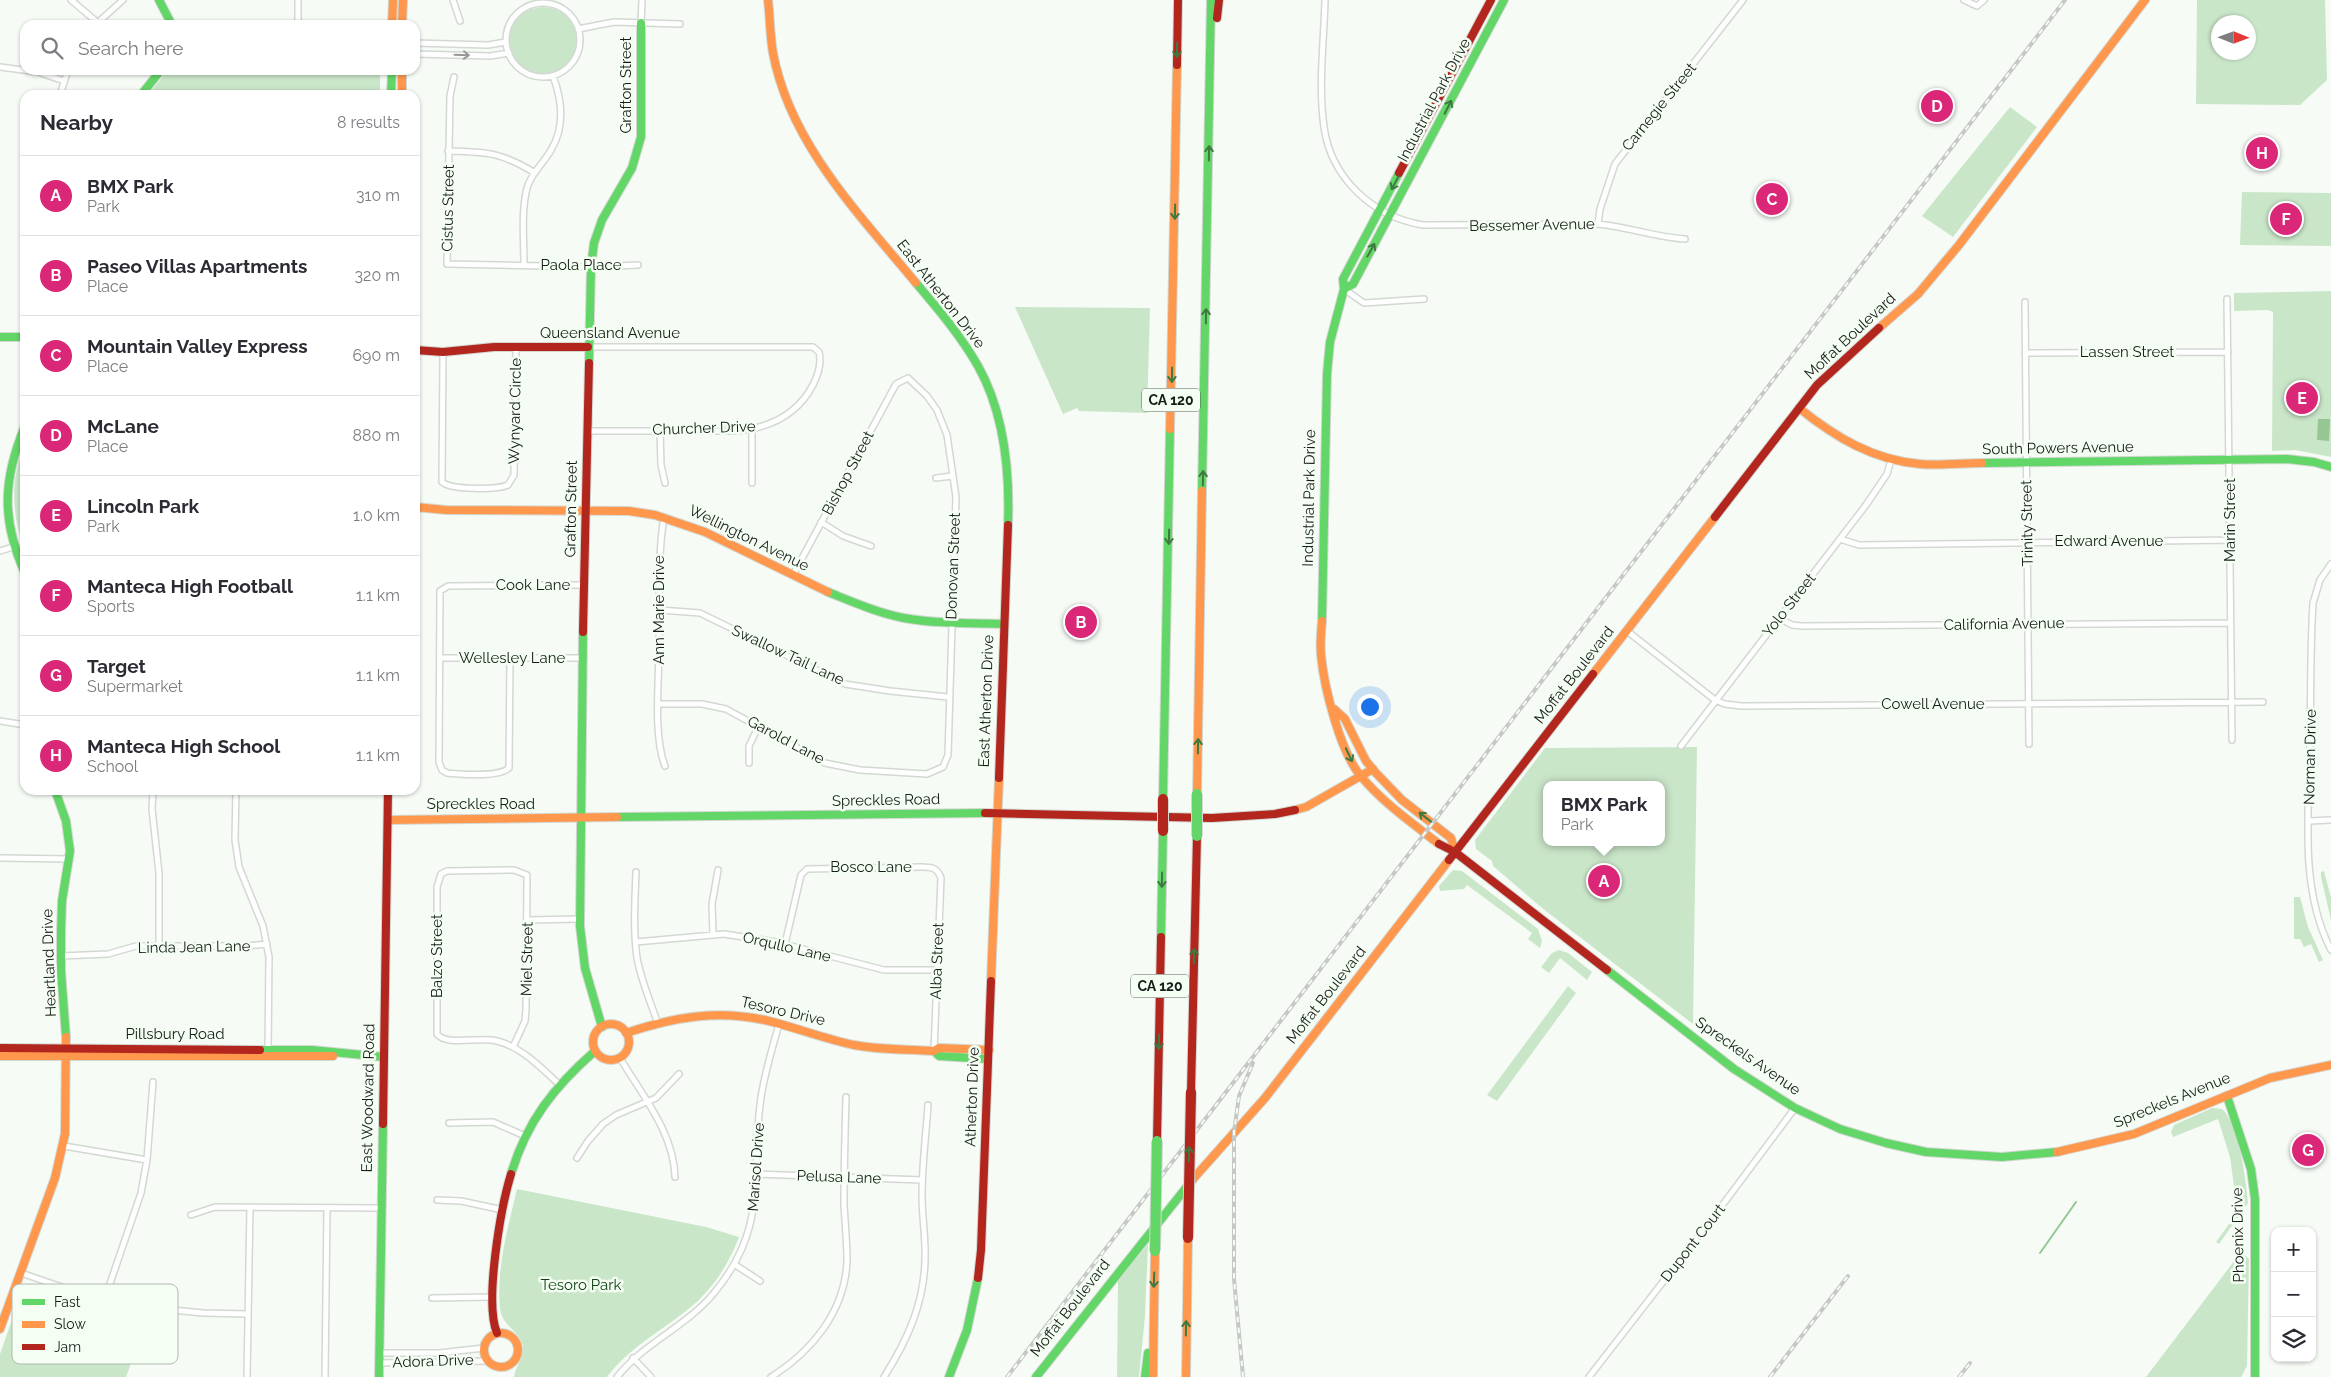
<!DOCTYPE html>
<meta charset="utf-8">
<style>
body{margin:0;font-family:Raleway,sans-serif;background:#f2f2f3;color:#2b2b33}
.controls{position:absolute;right:15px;bottom:15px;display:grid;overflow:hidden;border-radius:10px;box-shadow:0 1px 4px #0004}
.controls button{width:45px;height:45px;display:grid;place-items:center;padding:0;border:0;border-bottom:1px solid #e1e1e2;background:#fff;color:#2b2b33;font:25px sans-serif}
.compass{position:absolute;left:2211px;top:15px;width:45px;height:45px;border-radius:50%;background:#fff;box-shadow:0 1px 4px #0004;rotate:91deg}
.you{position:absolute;left:1369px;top:706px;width:18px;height:18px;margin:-12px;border:4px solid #fff;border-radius:50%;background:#1a73e8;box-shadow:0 0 0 8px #1a73e833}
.badge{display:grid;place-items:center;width:32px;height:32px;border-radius:50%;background:#db2777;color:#fff;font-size:16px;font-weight:700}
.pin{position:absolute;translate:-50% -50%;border:2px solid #fff;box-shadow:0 1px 5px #0006}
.popup{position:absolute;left:1543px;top:781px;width:122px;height:65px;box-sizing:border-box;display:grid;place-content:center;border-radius:10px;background:#fff;filter:drop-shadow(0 1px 4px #0005);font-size:16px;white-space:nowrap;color:#7c7c81}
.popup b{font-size:19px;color:#2b2b33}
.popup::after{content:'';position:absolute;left:50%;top:100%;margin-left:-10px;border:10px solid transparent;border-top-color:#fff}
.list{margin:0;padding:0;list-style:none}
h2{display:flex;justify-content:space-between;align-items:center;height:65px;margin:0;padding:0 20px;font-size:21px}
h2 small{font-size:16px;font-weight:400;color:#7c7c81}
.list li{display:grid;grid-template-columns:32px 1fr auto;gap:15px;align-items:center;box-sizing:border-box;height:80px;padding:0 20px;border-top:1px solid #e1e1e2}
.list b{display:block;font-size:19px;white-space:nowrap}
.list p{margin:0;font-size:16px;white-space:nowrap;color:#7c7c81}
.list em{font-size:16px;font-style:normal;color:#7c7c81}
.icon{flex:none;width:28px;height:28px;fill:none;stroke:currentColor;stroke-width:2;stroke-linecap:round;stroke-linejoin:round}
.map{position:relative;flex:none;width:2331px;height:1377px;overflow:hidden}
.search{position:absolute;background:#fff;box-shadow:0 1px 4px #0004;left:20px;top:20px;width:400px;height:55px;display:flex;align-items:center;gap:12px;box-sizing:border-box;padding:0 18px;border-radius:15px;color:#7c7c81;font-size:19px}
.panel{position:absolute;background:#fff;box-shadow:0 1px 4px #0004;left:20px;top:90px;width:400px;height:705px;border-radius:15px}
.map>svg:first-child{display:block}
.green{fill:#cae6c9;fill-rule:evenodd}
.water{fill:#95c693}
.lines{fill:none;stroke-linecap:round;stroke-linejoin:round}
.stream{stroke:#95c693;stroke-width:2}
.street-casing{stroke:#d3d8d3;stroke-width:8}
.fast-casing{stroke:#d3d8d3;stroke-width:10}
.slow-casing{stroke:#d3d8d3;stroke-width:10}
.jam-casing{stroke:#d3d8d3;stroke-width:10}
.street{stroke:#fefefe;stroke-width:5}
.fast{stroke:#63d668;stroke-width:8}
.slow{stroke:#ff974d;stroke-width:8}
.jam{stroke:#b3261e;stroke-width:8}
.rail-casing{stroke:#c6c7c6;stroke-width:4}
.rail{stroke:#f4fef3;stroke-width:2;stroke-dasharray:5.5;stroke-linecap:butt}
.fast-bridge-casing{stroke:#d3d8d3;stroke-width:12;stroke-linecap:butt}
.jam-bridge-casing{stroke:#d3d8d3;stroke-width:12;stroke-linecap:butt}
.fast-bridge{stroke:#63d668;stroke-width:10}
.jam-bridge{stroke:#b3261e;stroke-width:10}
.oneway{stroke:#3e7940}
.oneway2{stroke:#969896}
.labels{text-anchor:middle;stroke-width:5;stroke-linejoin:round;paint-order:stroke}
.shield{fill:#f4fef3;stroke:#5a605a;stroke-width:1}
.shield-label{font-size:14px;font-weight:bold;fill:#181c18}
.street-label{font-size:15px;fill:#181c18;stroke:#f4fef3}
.park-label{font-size:15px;fill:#124213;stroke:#f4fef3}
.key{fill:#f4fef3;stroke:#b2bab1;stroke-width:1}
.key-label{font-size:14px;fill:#181c18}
</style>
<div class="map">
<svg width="2331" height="1377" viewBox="0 0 2331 1377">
<rect width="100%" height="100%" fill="#f6fbf6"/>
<!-- green -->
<path class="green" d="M2197,0H2325L2327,80L2300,105L2196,104ZM2218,22H2248V52H2218Z
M509 41a34 34 0 1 1 68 0a34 34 0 1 1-68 0Z
M168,70H380V95H148Z
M2010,107L2037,127L1953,237L1922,216Z
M2242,192L2331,193V246L2240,245Z
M2331,291V457L2295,450L2272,451L2273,312L2268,310L2234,311V293Z
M1015,307L1150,308L1147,413L1079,411L1077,408L1063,414Z
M25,445V549C11,516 10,478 25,445Z
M1697,747L1693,1024L1542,908L1493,866L1492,861L1476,849L1475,840L1545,748ZM1546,785H1662V842H1546Z
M1453,870L1462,871L1538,929L1542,941L1540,948L1528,939L1532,933L1467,885L1464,889L1440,891L1439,886Z
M2324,871L2331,898V920L2321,877V872Z
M2294,897H2300L2308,927L2323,960L2319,962L2311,944L2304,947L2300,939H2294Z
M1559,950L1568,953L1592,972L1587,980L1560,958L1549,973L1541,967L1552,953Z
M1568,986L1576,993L1497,1101L1487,1095Z
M2212,1108L2222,1109C2239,1123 2246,1181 2248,1203L2219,1244L2216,1242L2237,1213L2235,1211L2237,1208L2230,1157L2218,1119L2173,1137L2171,1132L2174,1125Z
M517,1189L706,1227L739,1237C728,1266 711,1292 686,1311C658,1333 629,1348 607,1377H514C515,1367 524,1358 523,1347C521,1331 502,1327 500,1308C496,1268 508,1228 517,1189Z
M1148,1244L1145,1316L1139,1377H1117L1118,1281Z
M2243,1254L2249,1259L2247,1366L2241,1377H2146L2238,1256Z
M27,1284L98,1308L148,1316L126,1377H0V1354L23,1288Z"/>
<!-- water -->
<path class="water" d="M2318,419H2330L2329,441L2317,440Z"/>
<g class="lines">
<!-- stream -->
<path class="stream" d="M2040,1253L2076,1202"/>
<defs>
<path id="street" d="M71,0L97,22
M453,0L460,21
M1325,0C1324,42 1318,85 1324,127C1331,178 1373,217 1423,225L1598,224C1628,227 1655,237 1685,239
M1964,0L1977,6L1984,0
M506 40a37 37 0 1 1 74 0a37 37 0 1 1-74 0Z
M641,23L642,0
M95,25L123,0
M298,25V0
M578,29L614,22L680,24
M415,43L488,45L506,42
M415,54L490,56L509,53
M0,67L38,72L64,81
M454,77L450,96L447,264L591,267L638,265
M60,95L68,70
M448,151C486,152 501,152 535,173
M1598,224L1600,209L1615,164L1743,0
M524,265C524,240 521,212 527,188C531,173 544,163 551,150C565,127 562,100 553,76
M1344,289L1364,303L1424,299
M2227,299L2232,740
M2025,302L2029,744
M443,352L442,482C451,490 497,490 508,485L514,475L516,348
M2025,353L2228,352
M660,430L661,465L665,483
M752,430V483
M588,431H733C767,429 796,417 813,385C818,375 822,364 819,352L813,347H588
M936,478L952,476
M664,517C657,560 660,604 659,647C659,681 653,736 665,766
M821,522L843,536L871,546
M1840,539L1859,545L2229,540
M0,551L13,547
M2331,564L2320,580L2313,603C2310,650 2311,697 2310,744C2309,812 2299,888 2331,950
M660,610L700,613L845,684L890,691L948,697
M1779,618L1792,625L1802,626L2230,623
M1627,631L1715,700L1725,704L1741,706L2263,702
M440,658H584
M510,658L509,768C498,778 462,774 447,773L442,770L439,762L440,591L448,586L584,585
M659,704H702L726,709L825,763L860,770L927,774L943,767L948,755L956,497L947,435L937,410L927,396L908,378L896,384L793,575
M0,721L25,725
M1681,746L1866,505L1887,474L1891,460
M749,763V746L759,725
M153,790L152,809L159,873V946
M236,790L235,840L239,867L263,926L269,957L268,1051
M2309,821L2331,820
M0,858L70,859
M636,872C635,900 633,929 637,958C641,980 650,1001 657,1021
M528,920L580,919
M713,935L712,904L718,870
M636,942L724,934L776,942L884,970H937
M785,944L801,875L807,869L921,867C931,867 937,867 941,878L934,1051
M61,956L108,954L136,946H247L267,944
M513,1047L525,1021L526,1010L527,875L514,870L447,871L441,874L437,887V1034C447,1047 480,1036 497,1041C522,1047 541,1068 560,1085
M620,1058C642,1095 674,1133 675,1177
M449,1123L493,1122L525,1136
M64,1146L147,1160L141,1193L104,1301
M577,1158L588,1141L603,1124L616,1115L656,1098L679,1074
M147,1160L153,1082
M757,1174L922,1180
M437,1200L461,1201L503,1210
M191,1215L215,1207L381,1208
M734,1264L760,1281
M21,1273L97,1299L121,1305L203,1313L248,1314
M432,1298L492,1297
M379,1353H439L484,1348
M633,1358L651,1377
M379,1363L488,1361
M247,1377L250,1207
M325,1377L327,1208
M617,1377C645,1342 686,1327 714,1293C768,1228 751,1180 760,1105C763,1077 772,1050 779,1024
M771,1377C811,1352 845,1312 847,1261C847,1242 845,1223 844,1204C844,1168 845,1133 846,1097
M884,1377C907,1341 924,1304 925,1260C926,1239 922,1217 922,1196C922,1165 926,1135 928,1105
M1589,1377L1718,1211L1795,1108"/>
<path id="fast" d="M159,0L172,25
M141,95L161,70
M391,95L392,70
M916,283C938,309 961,336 978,366C1005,414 1010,471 1008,525
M1344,289L1353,284L1504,0
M0,337H25
M589,363L591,267L594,243L602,220L632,168L641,137V23
M25,426C3,479 1,520 25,573
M1982,463L2287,459L2314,462L2331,467
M1202,491L1211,0
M828,592C853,602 878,613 904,618C937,624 971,623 1004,624
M1322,621L1327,374L1330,342L1344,289L1343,279L1399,173
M583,632L580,926L585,968L602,1027
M55,790L66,821L70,851L62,901L61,932V971L66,1037
M1163,799L1170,429
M617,817L985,813
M1161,937L1163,831
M1607,970L1734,1069L1795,1108L1840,1129L1886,1143L1926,1152L2002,1157L2057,1152
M260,1050H312L384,1057
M934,1051L939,1056L988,1059
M2227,1096L2251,1169L2255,1199V1377
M511,1174C527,1121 554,1087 595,1051
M379,1377L383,1124
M949,1377L967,1330L978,1278
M1036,1377L1193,1179
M1145,1377L1148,1353"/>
<path id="slow" d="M768,0C770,17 770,36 773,53C790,144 860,215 916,283
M392,25L393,0
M402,25L403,0
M402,70V95
M1879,328L1918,294L1959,245L2145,0
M1799,408C1835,437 1873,460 1920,464C1940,466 1962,463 1982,463
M1170,429L1177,65
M415,507L446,510L629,511L655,515L705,532L828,592
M1322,621C1321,632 1320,644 1321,655C1324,687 1340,751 1360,775C1382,802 1412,823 1439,844
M1593,674L1715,517
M1334,709L1345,719L1366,761L1376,773L1402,800L1451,838L1455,852
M1197,794L1202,491
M1295,810L1306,807L1373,769
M388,820L617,817
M991,981L999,778
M593 1042a18 18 0 1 1 36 0a18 18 0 1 1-36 0Z
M626,1033C674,1017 719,1009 769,1021C797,1028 825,1039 854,1045C880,1050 907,1049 934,1051L939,1048L989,1050
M0,1056H333
M2057,1152L2134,1134L2270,1078L2331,1065
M1193,1179L1265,1098L1449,860
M0,1329L55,1178L65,1134L66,1037
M484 1350a17 17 0 1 1 34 0a17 17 0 1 1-34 0Z
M1153,1377L1155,1251
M1186,1377L1188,1238"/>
<path id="jam" d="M1217,18L1219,0
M1177,65L1178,0
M1399,173L1491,0
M415,350L443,352L494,347H588
M1715,517L1817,385L1879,328
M583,632L589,363
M999,778L1008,525
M985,813L1212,818L1275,814L1295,810
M1439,844L1455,852L1607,970
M1449,860L1593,674
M0,1048L260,1050
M1191,1092L1197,836
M383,1124L388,790
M1157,1141L1161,937
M978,1278L981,1250L991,981
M497,1333C484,1302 501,1207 511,1174"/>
</defs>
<!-- street casing -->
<use href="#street" class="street-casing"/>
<!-- fast casing -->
<use href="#fast" class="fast-casing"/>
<!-- slow casing -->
<use href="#slow" class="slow-casing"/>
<!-- jam casing -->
<use href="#jam" class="jam-casing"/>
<!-- street -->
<use href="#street" class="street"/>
<!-- fast -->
<use href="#fast" class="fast"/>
<!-- slow -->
<use href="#slow" class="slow"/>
<!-- jam -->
<use href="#jam" class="jam"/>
<defs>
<path id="rail" d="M1007,1377L2065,0
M1243,1377L1234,1279V1132L1239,1096L1253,1063
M1770,1377L1848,1276
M1959,1377L1970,1363"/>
</defs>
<!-- rail casing -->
<use href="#rail" class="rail-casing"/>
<!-- rail -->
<use href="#rail" class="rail"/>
<defs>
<path id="fast-bridge" d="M1197,794V836
M1155,1251L1157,1141"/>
<path id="jam-bridge" d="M1163,799V831
M1188,1238L1191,1092"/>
</defs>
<!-- fast-bridge casing -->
<use href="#fast-bridge" class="fast-bridge-casing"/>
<!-- jam-bridge casing -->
<use href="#jam-bridge" class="jam-bridge-casing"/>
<!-- fast-bridge -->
<use href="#fast-bridge" class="fast-bridge"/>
<!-- jam-bridge -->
<use href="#jam-bridge" class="jam-bridge"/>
</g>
<!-- one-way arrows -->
<defs><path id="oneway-shaft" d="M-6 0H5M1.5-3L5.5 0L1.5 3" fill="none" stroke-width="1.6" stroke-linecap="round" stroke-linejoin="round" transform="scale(1.25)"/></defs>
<g class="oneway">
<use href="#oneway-shaft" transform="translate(1177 50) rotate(91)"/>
<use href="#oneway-shaft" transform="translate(1448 107) rotate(-63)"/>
<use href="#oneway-shaft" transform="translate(1209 153) rotate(-89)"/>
<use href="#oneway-shaft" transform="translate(1395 183) rotate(118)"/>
<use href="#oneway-shaft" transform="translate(1175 212) rotate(91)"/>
<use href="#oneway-shaft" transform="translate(1371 250) rotate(-61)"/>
<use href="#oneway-shaft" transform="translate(1206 316) rotate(-89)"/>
<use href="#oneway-shaft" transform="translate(1172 375) rotate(91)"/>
<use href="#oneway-shaft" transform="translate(1203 478) rotate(-89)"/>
<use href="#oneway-shaft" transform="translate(1169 537) rotate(91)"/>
<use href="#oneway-shaft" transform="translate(1198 746) rotate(-89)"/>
<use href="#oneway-shaft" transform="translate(1349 755) rotate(65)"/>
<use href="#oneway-shaft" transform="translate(1425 817) rotate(-142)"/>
<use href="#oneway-shaft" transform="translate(1162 880) rotate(91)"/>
<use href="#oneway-shaft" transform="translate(1194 956) rotate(-89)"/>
<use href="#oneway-shaft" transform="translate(1159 1042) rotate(91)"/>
<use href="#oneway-shaft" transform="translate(1189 1154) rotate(-89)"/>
<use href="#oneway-shaft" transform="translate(1154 1280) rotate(92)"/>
<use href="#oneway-shaft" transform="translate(1186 1328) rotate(-89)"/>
</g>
<use class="oneway2" href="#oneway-shaft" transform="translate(462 55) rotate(2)"/>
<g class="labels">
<!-- shield labels -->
<g class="shield">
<rect x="1142" y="388.5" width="58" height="23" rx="4"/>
<rect x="1131" y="974.5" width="58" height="23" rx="4"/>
</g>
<g class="shield-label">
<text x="1171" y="405">CA 120</text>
<text x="1160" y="991">CA 120</text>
</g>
<!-- street labels -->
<g class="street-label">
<text transform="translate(626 85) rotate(-90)" y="5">Grafton Street</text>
<text transform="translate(1434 100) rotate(-62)" y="5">Industrial Park Drive</text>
<text transform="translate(1659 107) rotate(-51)" y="5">Carnegie Street</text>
<text transform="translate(448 208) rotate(-89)" y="5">Cistus Street</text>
<text transform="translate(1532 225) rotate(-1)" y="5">Bessemer Avenue</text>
<text x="581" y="270">Paola Place</text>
<text transform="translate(941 294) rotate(52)" y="5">East Atherton Drive</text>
<text x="610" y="338">Queensland Avenue</text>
<text transform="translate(1850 336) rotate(-43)" y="5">Moffat Boulevard</text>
<text x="2127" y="357">Lassen Street</text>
<text transform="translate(515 411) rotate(-89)" y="5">Wynyard Circle</text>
<text transform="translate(704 428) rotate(-2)" y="5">Churcher Drive</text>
<text transform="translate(2058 448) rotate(-1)" y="5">South Powers Avenue</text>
<text transform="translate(848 473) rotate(-62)" y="5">Bishop Street</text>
<text transform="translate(1309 498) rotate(-89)" y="5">Industrial Park Drive</text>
<text transform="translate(571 509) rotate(-89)" y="5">Grafton Street</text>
<text transform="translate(2230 520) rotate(-90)" y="5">Marin Street</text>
<text transform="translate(2027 523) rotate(-91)" y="5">Trinity Street</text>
<text transform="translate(749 538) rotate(26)" y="5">Wellington Avenue</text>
<text x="2109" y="546">Edward Avenue</text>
<text transform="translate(953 566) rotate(-88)" y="5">Donovan Street</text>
<text x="533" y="590">Cook Lane</text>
<text transform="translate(1789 605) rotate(-52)" y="5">Yolo Street</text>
<text transform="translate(659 610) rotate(-90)" y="5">Ann Marie Drive</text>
<text transform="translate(2004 624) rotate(-1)" y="5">California Avenue</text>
<text transform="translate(788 655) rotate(25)" y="5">Swallow Tail Lane</text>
<text x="512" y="663">Wellesley Lane</text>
<text transform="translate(1574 675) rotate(-52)" y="5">Moffat Boulevard</text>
<text transform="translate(986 701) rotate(-88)" y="5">East Atherton Drive</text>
<text x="1933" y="709">Cowell Avenue</text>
<text transform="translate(786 740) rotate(28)" y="5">Garold Lane</text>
<text transform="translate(2310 757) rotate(-89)" y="5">Norman Drive</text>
<text transform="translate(886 800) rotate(-1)" y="5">Spreckles Road</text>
<text x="481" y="809">Spreckles Road</text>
<text x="871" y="872">Bosco Lane</text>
<text transform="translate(194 947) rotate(-1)" y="5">Linda Jean Lane</text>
<text transform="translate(787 947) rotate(13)" y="5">Orqullo Lane</text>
<text transform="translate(437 956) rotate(-90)" y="5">Balzo Street</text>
<text transform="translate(527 959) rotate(-89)" y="5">Miel Street</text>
<text transform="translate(937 961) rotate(-88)" y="5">Alba Street</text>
<text transform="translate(49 963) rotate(-92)" y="5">Heartland Drive</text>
<text transform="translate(1326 995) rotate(-52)" y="5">Moffat Boulevard</text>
<text transform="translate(783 1011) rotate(13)" y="5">Tesoro Drive</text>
<text x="175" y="1039">Pillsbury Road</text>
<text transform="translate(1748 1056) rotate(35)" y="5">Spreckels Avenue</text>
<text transform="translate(972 1097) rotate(-88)" y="5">Atherton Drive</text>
<text transform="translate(368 1098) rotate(-89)" y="5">East Woodward Road</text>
<text transform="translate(2172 1100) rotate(-22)" y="5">Spreckels Avenue</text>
<text transform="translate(756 1167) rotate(-86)" y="5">Marisol Drive</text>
<text transform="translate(839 1177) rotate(2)" y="5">Pelusa Lane</text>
<text transform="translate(2238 1235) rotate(-91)" y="5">Phoenix Drive</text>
<text transform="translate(1693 1243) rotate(-52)" y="5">Dupont Court</text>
<text transform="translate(1070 1308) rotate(-52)" y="5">Moffat Boulevard</text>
<text transform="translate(433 1361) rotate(-2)" y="5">Adora Drive</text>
</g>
<!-- park labels -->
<g class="park-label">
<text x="581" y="1290">Tesoro Park</text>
</g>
</g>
<!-- legend -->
<rect x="12" y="1284" width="166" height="80" rx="8" class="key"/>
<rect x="22" y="1299" width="23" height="6" fill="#63d668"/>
<rect x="22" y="1321" width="23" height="7" fill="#ff974d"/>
<rect x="22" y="1344" width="23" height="6" fill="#b3261e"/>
<g class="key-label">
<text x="54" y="1307">Fast</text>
<text x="54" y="1329">Slow</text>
<text x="54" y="1352">Jam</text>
</g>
</svg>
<div class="controls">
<button>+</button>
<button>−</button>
<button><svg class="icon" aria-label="layers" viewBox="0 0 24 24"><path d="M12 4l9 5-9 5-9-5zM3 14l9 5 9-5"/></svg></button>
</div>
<svg class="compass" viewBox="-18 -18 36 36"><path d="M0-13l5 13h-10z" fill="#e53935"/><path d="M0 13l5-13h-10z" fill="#7c7c81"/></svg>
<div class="you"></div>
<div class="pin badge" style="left:1604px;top:881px">A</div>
<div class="popup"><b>BMX Park</b>Park</div>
<div class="pin badge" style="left:1081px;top:622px">B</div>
<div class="pin badge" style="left:1772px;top:199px">C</div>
<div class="pin badge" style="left:1937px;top:106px">D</div>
<div class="pin badge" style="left:2302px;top:398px">E</div>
<div class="pin badge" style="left:2286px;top:219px">F</div>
<div class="pin badge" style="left:2308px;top:1150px">G</div>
<div class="pin badge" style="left:2262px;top:153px">H</div>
<div class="search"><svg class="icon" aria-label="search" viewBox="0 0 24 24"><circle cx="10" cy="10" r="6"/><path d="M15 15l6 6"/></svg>Search here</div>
<section class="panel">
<h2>Nearby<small>8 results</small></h2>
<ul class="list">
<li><span class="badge">A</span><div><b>BMX Park</b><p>Park</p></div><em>310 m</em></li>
<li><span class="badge">B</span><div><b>Paseo Villas Apartments</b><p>Place</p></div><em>320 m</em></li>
<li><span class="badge">C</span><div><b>Mountain Valley Express</b><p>Place</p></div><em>690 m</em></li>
<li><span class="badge">D</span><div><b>McLane</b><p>Place</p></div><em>880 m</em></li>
<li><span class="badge">E</span><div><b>Lincoln Park</b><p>Park</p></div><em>1.0 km</em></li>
<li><span class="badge">F</span><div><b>Manteca High Football</b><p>Sports</p></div><em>1.1 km</em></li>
<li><span class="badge">G</span><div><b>Target</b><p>Supermarket</p></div><em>1.1 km</em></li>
<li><span class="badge">H</span><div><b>Manteca High School</b><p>School</p></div><em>1.1 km</em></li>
</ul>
</section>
</div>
